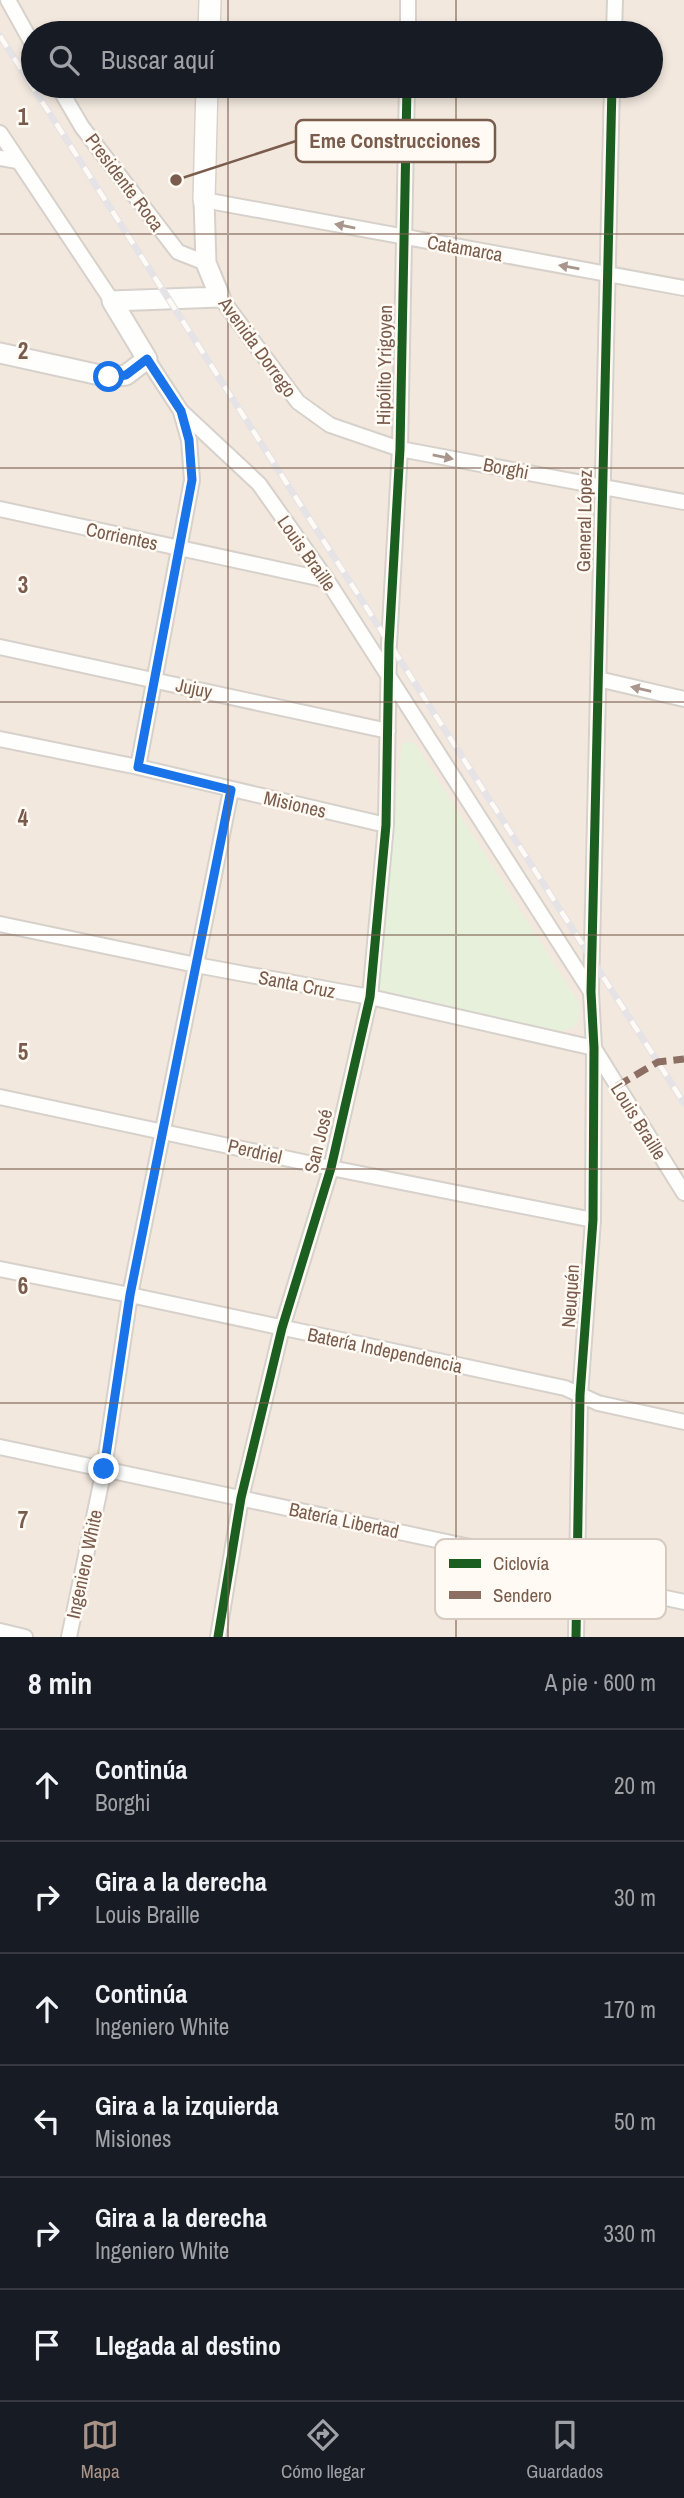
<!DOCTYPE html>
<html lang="es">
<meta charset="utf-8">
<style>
body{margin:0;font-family:"Archivo Narrow",sans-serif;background:#242831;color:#f1f3f6}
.stop{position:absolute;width:21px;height:21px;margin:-16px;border:5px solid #1a73e8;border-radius:50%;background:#fff}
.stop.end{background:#1a73e8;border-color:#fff;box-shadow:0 2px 7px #0008}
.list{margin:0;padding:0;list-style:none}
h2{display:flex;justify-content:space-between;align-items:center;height:91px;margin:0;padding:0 28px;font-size:30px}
h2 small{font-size:23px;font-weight:400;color:#9ea1a6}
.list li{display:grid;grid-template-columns:46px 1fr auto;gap:21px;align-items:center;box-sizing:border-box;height:112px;padding:0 28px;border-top:2px solid #363941}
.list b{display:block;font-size:26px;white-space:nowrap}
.list p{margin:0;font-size:23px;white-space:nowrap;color:#9ea1a6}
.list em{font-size:23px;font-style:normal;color:#9ea1a6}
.icon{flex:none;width:38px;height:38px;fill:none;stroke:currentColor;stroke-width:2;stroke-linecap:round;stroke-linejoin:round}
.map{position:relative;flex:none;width:684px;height:1637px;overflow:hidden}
.search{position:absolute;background:#171b24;box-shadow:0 4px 10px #0003;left:21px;right:21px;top:21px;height:77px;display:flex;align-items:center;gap:18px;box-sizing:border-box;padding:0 24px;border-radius:38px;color:#9ea1a6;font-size:26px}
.sheet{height:763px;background:#171b24}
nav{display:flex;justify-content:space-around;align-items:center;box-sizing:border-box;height:98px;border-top:2px solid #363941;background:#171b24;font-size:19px;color:#9ea1a6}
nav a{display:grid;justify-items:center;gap:4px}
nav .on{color:#a69286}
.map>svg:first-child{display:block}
.residential{fill:#f2e8de;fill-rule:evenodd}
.grass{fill:#e7f0db}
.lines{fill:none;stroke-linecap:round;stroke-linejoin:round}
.minor-casing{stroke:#d7d1cb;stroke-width:18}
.tertiary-casing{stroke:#d7d1cb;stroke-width:23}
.secondary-casing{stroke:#d9d2cb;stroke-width:24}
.minor{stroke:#fefefd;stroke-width:14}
.tertiary{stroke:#fefefd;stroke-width:19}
.secondary{stroke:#fefefd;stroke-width:21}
.rail-casing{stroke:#e6e3e7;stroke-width:7}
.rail{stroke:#fffaf3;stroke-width:4.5;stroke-dasharray:13;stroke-linecap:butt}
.quiet{stroke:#8d6e63;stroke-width:7;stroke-dasharray:14 7;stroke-linecap:butt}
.cycleway-casing{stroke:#fffaf3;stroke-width:13}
.cycleway{stroke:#1b5e20;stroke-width:9}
.oneway{fill:#a8958b}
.route{stroke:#1a73e8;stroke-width:9}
.grid{fill:none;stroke:#7a5c4d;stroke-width:2;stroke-opacity:0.55}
.labels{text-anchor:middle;stroke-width:5;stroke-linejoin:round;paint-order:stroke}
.street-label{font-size:19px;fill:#7a5c4d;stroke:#fffaf3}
.key{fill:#fffaf3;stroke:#d7cbc1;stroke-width:2}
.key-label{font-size:19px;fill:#7a5c4d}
.grid-label{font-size:23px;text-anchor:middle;font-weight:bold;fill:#7a5c4d;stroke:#fffaf3;stroke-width:5;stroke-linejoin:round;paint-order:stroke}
.leader{fill:none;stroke:#7a5c4d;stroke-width:2.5}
.callout-dot{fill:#7a5c4d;stroke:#fffaf3;stroke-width:2.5}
.callout{fill:#fffaf3;stroke:#7a5c4d;stroke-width:2.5}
.callout-label{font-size:21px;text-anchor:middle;font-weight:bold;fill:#7a5c4d}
</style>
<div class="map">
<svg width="684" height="1637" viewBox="0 0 684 1637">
<rect width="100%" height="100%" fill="#f9f5f0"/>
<!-- residential -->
<path class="residential" d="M0,0H684V1637H0ZM33,33H651V86H33Z"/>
<!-- grass -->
<path class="grass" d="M414,742L580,1005L577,1025L562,1032L375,996L402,743Z"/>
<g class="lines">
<defs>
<path id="minor" d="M8,0L33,45
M408,33V0
M614,33L615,0
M58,86L82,127L178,252L206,263
M0,133L112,301
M0,158L17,161
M204,200L684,288
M220,297L298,402L330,425L400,449L684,502
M147,359L181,411L259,484L327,580L591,992
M0,509L327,580
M0,647L388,731
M598,679L684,699
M0,739L138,767L386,825
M138,767L192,480L189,440L181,412
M0,924L196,965L370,997L594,1048
M595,1050L684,1193
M0,1097L331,1168L593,1220
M0,1269L130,1295L565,1388L598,1403L684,1422
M0,1447L559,1566L596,1583L684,1602
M0,1631L25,1637
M69,1637L104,1469L130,1295L231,790
M218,1637L241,1498L282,1328L331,1168L370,997L386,825L389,644L400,449L407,86
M576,1637L580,1395L593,1220L594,1048L591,992L612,86"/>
<path id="tertiary" d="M0,353L109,377L126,375L147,359L112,301L220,297L206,263L204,200"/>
<path id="secondary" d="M209,33L210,0
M204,200L207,86"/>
</defs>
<!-- minor casing -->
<use href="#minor" class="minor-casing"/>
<!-- tertiary casing -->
<use href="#tertiary" class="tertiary-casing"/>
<!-- secondary casing -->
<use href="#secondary" class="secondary-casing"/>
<!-- minor -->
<use href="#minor" class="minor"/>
<!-- tertiary -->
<use href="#tertiary" class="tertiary"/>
<!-- secondary -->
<use href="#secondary" class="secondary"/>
<defs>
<path id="rail" d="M0,36L684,1103"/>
</defs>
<!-- rail casing -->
<use href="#rail" class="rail-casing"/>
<!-- rail -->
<use href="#rail" class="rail"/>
<!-- quiet -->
<path class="quiet" d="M617,1086L658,1062L684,1059"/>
<defs>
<path id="cycleway" d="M218,1637L241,1498L282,1328L331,1168L370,997L386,825L389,644L400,449L407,86
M576,1637L580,1395L593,1220L594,1048L591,992L612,86"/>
</defs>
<!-- cycleway casing -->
<use href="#cycleway" class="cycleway-casing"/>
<!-- cycleway -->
<use href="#cycleway" class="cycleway"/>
</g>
<!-- one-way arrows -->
<defs><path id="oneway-solid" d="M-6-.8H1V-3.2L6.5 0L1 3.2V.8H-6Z" transform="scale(1.75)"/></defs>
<g class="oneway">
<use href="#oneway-solid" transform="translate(345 226) rotate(-169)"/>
<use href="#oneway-solid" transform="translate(569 267) rotate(-170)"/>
<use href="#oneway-solid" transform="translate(443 457) rotate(11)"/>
<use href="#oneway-solid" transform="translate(641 689) rotate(-167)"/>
</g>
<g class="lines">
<!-- route -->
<path class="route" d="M104,1469L130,1295L231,790L138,767L192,480L189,440L181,411L147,359L126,375L109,377"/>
</g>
<!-- grid -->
<path class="grid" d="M228,0V33M456,0V33M228,86V1637M456,86V1637M0,234H684M0,468H684M0,702H684M0,935H684M0,1169H684M0,1403H684"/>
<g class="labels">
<!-- street labels -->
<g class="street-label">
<text transform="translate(125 182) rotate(53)" y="7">Presidente Roca</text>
<text transform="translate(465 248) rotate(10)" y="7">Catamarca</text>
<text transform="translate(258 347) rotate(54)" y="7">Avenida Dorrego</text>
<text transform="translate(384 365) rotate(-89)" y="7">Hipólito Yrigoyen</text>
<text transform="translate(506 468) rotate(11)" y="7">Borghi</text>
<text transform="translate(584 521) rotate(-89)" y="7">General López</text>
<text transform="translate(122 536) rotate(12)" y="7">Corrientes</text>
<text transform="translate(307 553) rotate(55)" y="7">Louis Braille</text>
<text transform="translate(194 688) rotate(12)" y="7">Jujuy</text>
<text transform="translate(295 804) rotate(13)" y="7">Misiones</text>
<text transform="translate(297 984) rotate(11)" y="7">Santa Cruz</text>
<text transform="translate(639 1121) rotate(58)" y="7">Louis Braille</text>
<text transform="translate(318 1141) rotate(-76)" y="7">San José</text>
<text transform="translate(255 1151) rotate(13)" y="7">Perdriel</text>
<text transform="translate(570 1296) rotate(-86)" y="7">Neuquén</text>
<text transform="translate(385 1350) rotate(12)" y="7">Batería Independencia</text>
<text transform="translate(344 1520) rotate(12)" y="7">Batería Libertad</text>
<text transform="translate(84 1564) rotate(-78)" y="7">Ingeniero White</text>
</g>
</g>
<!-- legend -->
<rect x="435" y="1539" width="231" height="80" rx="10" class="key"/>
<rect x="449" y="1559" width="32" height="9" fill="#1b5e20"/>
<rect x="449" y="1591" width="32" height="8" fill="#8d6e63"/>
<g class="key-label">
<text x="493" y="1570">Ciclovía</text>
<text x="493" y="1602">Sendero</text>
</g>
<g class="grid-label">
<text x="23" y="125">1</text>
<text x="23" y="359">2</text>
<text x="23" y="593">3</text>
<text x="23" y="826">4</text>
<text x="23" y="1060">5</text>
<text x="23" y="1294">6</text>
<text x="23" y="1528">7</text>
</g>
<!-- callouts -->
<path class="leader" d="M176 180L296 141"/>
<circle class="callout-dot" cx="176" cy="180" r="7"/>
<rect class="callout" x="296" y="120" width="199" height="42" rx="7"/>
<g class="callout-label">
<text x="395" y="148">Eme Construcciones</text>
</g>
</svg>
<div class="stop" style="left:109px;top:377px"></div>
<div class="stop end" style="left:104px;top:1469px"></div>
<div class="search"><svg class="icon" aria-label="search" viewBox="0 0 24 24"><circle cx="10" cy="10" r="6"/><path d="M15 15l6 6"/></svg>Buscar aquí</div>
</div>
<section class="sheet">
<h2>8 min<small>A pie · 600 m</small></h2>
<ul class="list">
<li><svg class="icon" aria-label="ahead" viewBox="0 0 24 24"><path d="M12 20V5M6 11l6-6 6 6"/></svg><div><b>Continúa</b><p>Borghi</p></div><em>20 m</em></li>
<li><svg class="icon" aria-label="right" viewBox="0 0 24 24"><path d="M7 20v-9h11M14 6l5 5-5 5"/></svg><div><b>Gira a la derecha</b><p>Louis Braille</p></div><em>30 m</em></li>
<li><svg class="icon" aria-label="ahead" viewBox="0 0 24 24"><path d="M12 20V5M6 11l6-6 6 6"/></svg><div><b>Continúa</b><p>Ingeniero White</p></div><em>170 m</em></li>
<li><svg class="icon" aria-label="left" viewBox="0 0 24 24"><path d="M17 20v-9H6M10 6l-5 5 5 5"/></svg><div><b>Gira a la izquierda</b><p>Misiones</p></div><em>50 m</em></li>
<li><svg class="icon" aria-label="right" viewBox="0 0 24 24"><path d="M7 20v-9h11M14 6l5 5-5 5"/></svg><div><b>Gira a la derecha</b><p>Ingeniero White</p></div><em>330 m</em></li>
<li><svg class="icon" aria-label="arrive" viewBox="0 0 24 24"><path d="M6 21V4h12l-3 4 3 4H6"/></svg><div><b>Llegada al destino</b></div></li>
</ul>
</section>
<nav>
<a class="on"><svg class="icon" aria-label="map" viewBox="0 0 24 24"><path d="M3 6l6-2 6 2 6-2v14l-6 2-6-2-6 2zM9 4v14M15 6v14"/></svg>Mapa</a>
<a><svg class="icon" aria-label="directions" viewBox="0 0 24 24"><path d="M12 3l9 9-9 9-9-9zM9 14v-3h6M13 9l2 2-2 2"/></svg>Cómo llegar</a>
<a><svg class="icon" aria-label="saved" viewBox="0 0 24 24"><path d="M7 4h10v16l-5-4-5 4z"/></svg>Guardados</a>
</nav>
